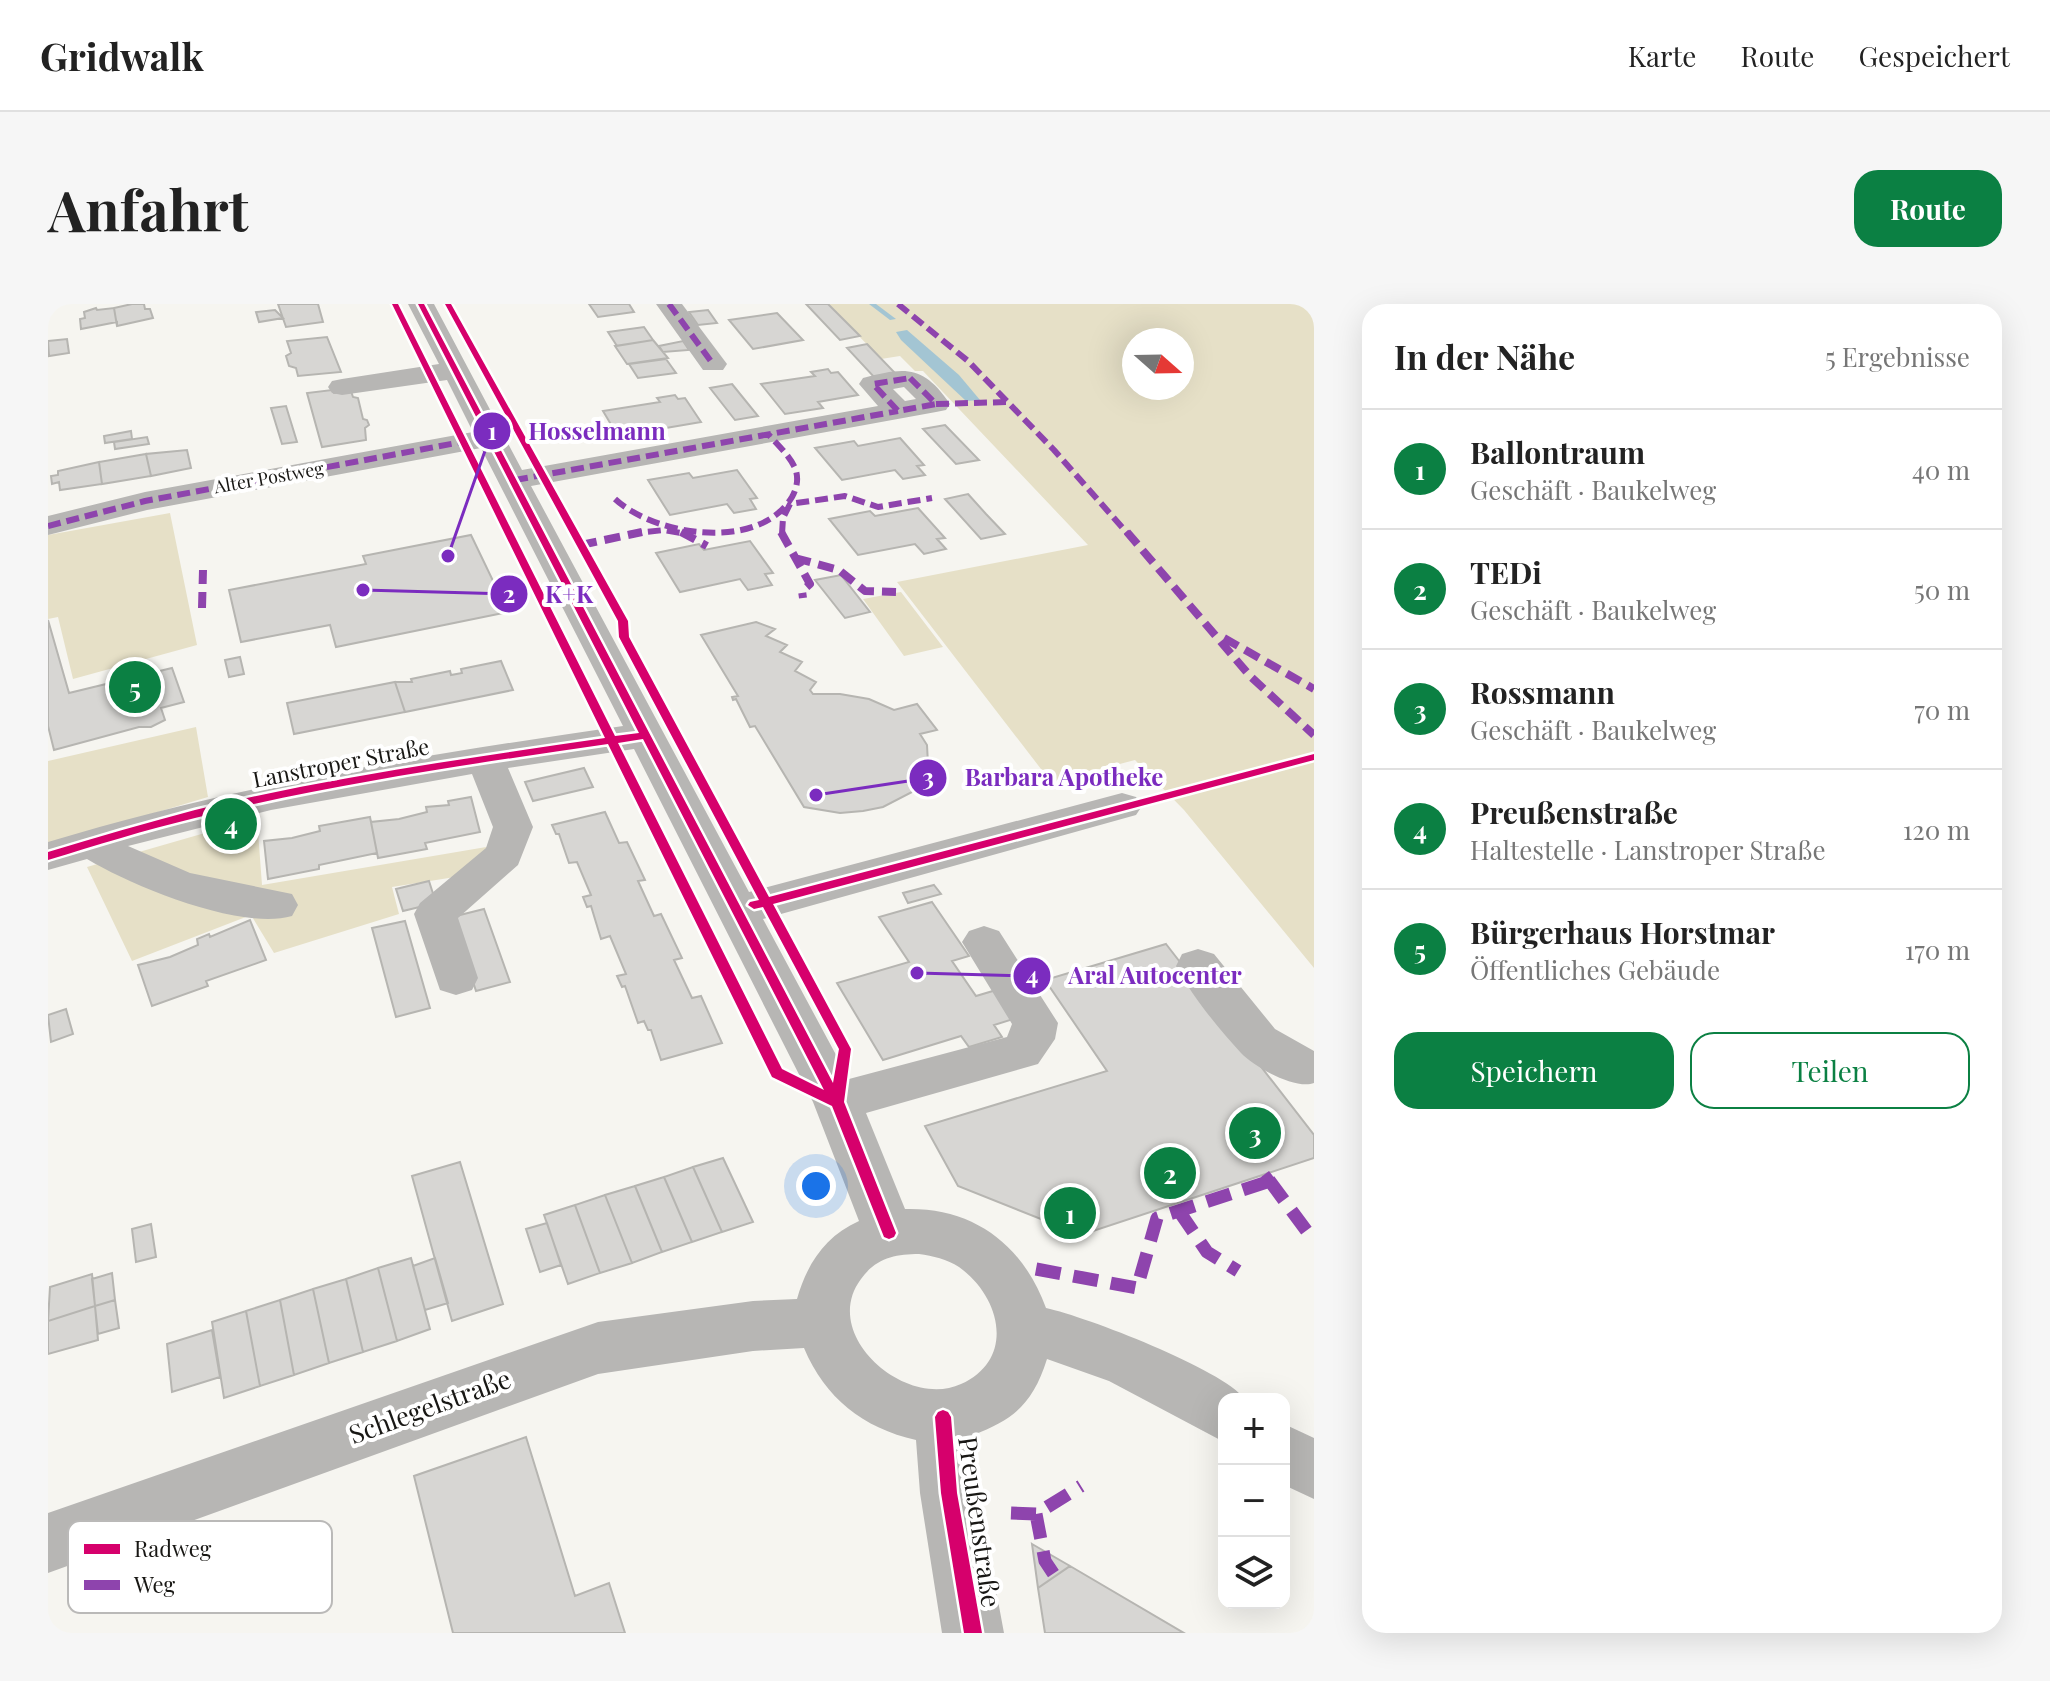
<!DOCTYPE html>
<html lang="de">
<meta charset="utf-8">
<style>
body{margin:0;font-family:"Playfair Display",serif;background:#f6f6f6;color:#222}
.controls{position:absolute;right:24px;bottom:24px;display:grid;overflow:hidden;border-radius:16px;box-shadow:0 8px 32px #0002}
.controls button{width:72px;height:72px;display:grid;place-items:center;padding:0;border:0;border-bottom:2px solid #e0e0e0;background:#fff;color:#222;font:40px sans-serif}
.compass{position:absolute;left:1074px;top:24px;width:72px;height:72px;border-radius:50%;background:#fff;box-shadow:0 8px 32px #0002;rotate:110deg}
.you{position:absolute;left:768px;top:882px;width:28px;height:28px;margin:-20px;border:6px solid #fff;border-radius:50%;background:#1a73e8;box-shadow:0 0 0 12px #1a73e833}
.badge{display:grid;place-items:center;width:52px;height:52px;border-radius:50%;background:#0b8043;color:#fff;font-size:26px;font-weight:700}
.pin{position:absolute;translate:-50% -50%;border:4px solid #fff;box-shadow:0 2px 8px #0006}
.list{margin:0;padding:0;list-style:none}
h2{display:flex;justify-content:space-between;align-items:center;height:104px;margin:0;padding:0 32px;font-size:34px}
h2 small{font-size:26px;font-weight:400;color:#767676}
.list li{display:grid;grid-template-columns:52px 1fr auto;gap:24px;align-items:center;box-sizing:border-box;height:120px;padding:0 32px;border-top:2px solid #e0e0e0}
.list b{display:block;font-size:30px;white-space:nowrap}
.list p{margin:0;font-size:26px;white-space:nowrap;color:#767676}
.list em{font-size:26px;font-style:normal;color:#767676}
.actions{display:flex;gap:16px;padding:24px 32px}
.actions a{flex:1;padding:18px 0;border:2px solid #0b8043;border-radius:24px;text-align:center;font-size:28px;color:#0b8043}
.actions .main{background:#0b8043;color:#fff}
.icon{flex:none;width:44px;height:44px;fill:none;stroke:currentColor;stroke-width:2;stroke-linecap:round;stroke-linejoin:round}
.map{position:relative;flex:none;width:1266px;height:1329px;overflow:hidden;border-radius:24px}
header{display:flex;align-items:center;gap:48px;box-sizing:border-box;height:112px;padding:0 40px;background:#fff;border-bottom:2px solid #e0e0e0}
header strong{font-size:38px}
nav{display:flex;gap:44px;margin-inline-start:auto;font-size:28px}
.intro{display:flex;align-items:center;justify-content:space-between;box-sizing:border-box;height:192px;padding:0 48px}
h1{margin:0;font-size:56px}
.button{padding:20px 36px;border-radius:24px;background:#0b8043;color:#fff;font-size:28px;font-weight:700}
main{display:flex;gap:48px;padding:0 48px}
aside{flex:1;background:#fff;border-radius:24px;box-shadow:0 8px 32px #0002}
.map>svg:first-child{display:block}
.green{fill:#e6e0c7;fill-rule:evenodd}
.water{fill:#a3c5d3}
.lines{fill:none;stroke-linecap:round;stroke-linejoin:round}
.stream{fill:#a3c5d3;fill-rule:evenodd}
.building{fill:#d7d6d3;stroke:#b6b5b1;stroke-width:2}
.minor{fill:#b7b6b4;fill-rule:evenodd}
.quiet-far3{stroke:#8e44ad;stroke-width:6;stroke-dasharray:13 6;stroke-linecap:butt}
.quiet-far2{stroke:#8e44ad;stroke-width:8;stroke-dasharray:16 8;stroke-linecap:butt}
.quiet-far1{stroke:#8e44ad;stroke-width:10;stroke-dasharray:20 10;stroke-linecap:butt}
.quiet{stroke:#8e44ad;stroke-width:13;stroke-dasharray:25 13;stroke-linecap:butt}
.cycleway-casing{stroke:#fff;stroke-width:5}
.cycleway{fill:#d6006c;fill-rule:evenodd}
.labels{text-anchor:middle;stroke-width:8;stroke-linejoin:round;paint-order:stroke}
.far-street-label{font-size:18px;fill:#181714;stroke:#fff}
.street-label{font-size:22px;fill:#181714;stroke:#fff}
.near-street-label{font-size:26px;fill:#181714;stroke:#fff}
.key{fill:#fff;stroke:#bab9b8;stroke-width:2}
.key-label{font-size:22px;fill:#181714}
.leader{fill:none;stroke:#7b2cbf;stroke-width:3}
.callout-dot{fill:#7b2cbf;stroke:#fff;stroke-width:3}
.mark-label{font-size:24px;text-anchor:middle;font-weight:bold;fill:#fff}
.callout-label{font-size:24px;text-anchor:middle;font-weight:bold;fill:#7b2cbf;stroke:#fff;stroke-width:8;stroke-linejoin:round;paint-order:stroke}
</style>
<header>
<strong>Gridwalk</strong>
<nav><a>Karte</a><a>Route</a><a>Gespeichert</a></nav>
</header>
<div class="intro"><h1>Anfahrt</h1><a class="button">Route</a></div>
<main>
<div class="map">
<svg width="1266" height="1329" viewBox="0 0 1266 1329">
<rect width="100%" height="100%" fill="#f6f5f0"/>
<!-- green -->
<path class="green" d="M780,0H1266V664L1136,506L1087,456L1003,478L849,278L1040,241L875,67H867L852,52L833,55ZM1086,36H1134V84H1086Z
M122,209L149,341L25,375L10,313L0,315V231Z
M853,288L895,343L856,352L815,295Z
M148,423L160,493L0,541V457Z
M209,514L214,581L450,541L426,570L344,583L351,610L226,649L203,611L84,657L39,563Z"/>
<!-- water -->
<path class="water" d="M859,26L911,71L932,96L918,97L853,36L848,28Z"/>
<g class="lines">
<!-- stream -->
<path class="stream" d="M821,0H828L848,15L842,16Z"/>
</g>
<!-- building -->
<path class="building" d="M84,0H96L97,5H102L105,14L69,22L66,4Z
M230,0H270L275,18L238,23Z
M541,0H581L586,8L550,13Z
M758,0H780L812,32L792,36Z
M48,4L49,6L66,4L69,22V18L33,25L32,15L37,14L36,8Z
M227,6L235,14L211,18L208,8Z
M660,6L669,19L650,21L641,8Z
M729,9L755,36L705,45L681,16Z
M596,23L605,36L569,42L560,28Z
M279,33L293,68L250,72L248,64L241,62L238,52L243,49L239,37Z
M19,35L21,49L1,52L0,37Z
M605,36L620,54L579,60L567,42Z
M635,37L641,46L615,48L611,42Z
M819,40L847,69L826,73L799,44Z
M618,55L628,69L590,74L581,60Z
M780,65L783,69L790,68L810,91L770,98L775,104L737,110L713,80L767,72L763,68Z
M684,80L710,112L687,116L662,84Z
M284,86L286,89L303,87L305,93L310,94L315,115L319,116L321,121L317,124L318,136L274,143L259,89Z
M627,91L630,95L637,94L653,118L612,125L616,132L574,139L555,107L612,98L609,94Z
M238,102L249,138L234,140L223,104Z
M897,121L931,156L908,160L875,125Z
M83,127L84,135L57,139L56,132Z
M99,133L101,140L67,145L66,138Z
M852,134L876,161L869,162L877,171L855,175L847,166L794,176L767,144L806,137L810,142Z
M139,146L143,164L103,172L98,150Z
M98,150L103,172L54,180L51,158Z
M51,158L54,180L12,186L11,178L4,180L3,172L10,171V167Z
M689,166L709,194L702,195L708,205L686,209L679,200L622,211L600,176L641,169L645,174Z
M920,190L938,210L957,230L933,235L897,195Z
M870,204L897,234L889,235L898,245L876,250L867,240L810,251L781,215L822,207L827,212Z
M423,231L460,308L288,343L282,321L193,338L181,286L318,260L315,252Z
M702,237L725,269L717,270L724,281L700,286L692,275L632,288L608,249L651,240L656,246Z
M793,271L822,308L797,314L767,276Z
M0,316L21,389L124,364L136,398L113,404L117,416L103,423H91L6,446L0,422Z
M708,318L727,325L718,332L739,341L732,348L754,358L747,367L768,378L762,386L765,390H792L821,395L846,406L869,400L889,426L872,430L879,441L880,460L866,487L835,503L815,507L792,509L756,503L707,422L702,423L688,395L685,396L684,393L690,392L653,331Z
M192,353L196,370L181,373L177,356Z
M453,357L465,386L357,408L347,378H364L363,375L402,367L403,371L414,369L413,365Z
M347,378L357,408L246,430L239,399Z
M536,464L545,483L485,497L477,478Z
M423,493L432,528L377,539L379,545L330,554L323,518L351,515L379,508L378,503L401,501L400,497Z
M557,508L571,539L579,538L597,576L590,577L606,612L613,610L634,654L626,656L644,694L653,692L674,739L613,756L603,726H600L596,717L590,719L577,682L574,683L569,672L578,670L562,632L553,635L543,602L539,603L535,593L543,591L529,558L521,559L511,530H508L504,521Z
M322,513L329,549L271,561V565L220,575L216,537L244,534L272,527L271,522Z
M381,577L388,599L355,607L348,585Z
M886,581L893,590L860,599L855,589Z
M884,598L921,652L904,657L928,692L955,684L975,712L946,721L954,733L921,743L913,732L835,756L789,679L861,658L831,613Z
M436,605L462,678L428,687L404,613Z
M202,616L218,656L158,677L160,682L104,702L90,661L122,653L150,641L149,635L161,630L162,633Z
M357,617L382,704L348,713L324,624Z
M1118,640L1266,831V854L1033,931L910,882L877,822L1059,767L997,676Z
M18,705L25,730L3,738L0,711Z
M675,854L705,918L674,928L645,863Z
M412,858L455,1000L404,1017L364,872Z
M645,863L674,928L644,938L616,873Z
M616,873L644,938L614,948L587,882Z
M587,882L614,948L584,959L557,891Z
M557,891L584,959L552,969L527,901Z
M527,901L552,969L520,980L496,911Z
M499,919L513,961L492,968L478,925Z
M103,920L108,953L88,958L84,925Z
M363,954L382,1025L349,1037L330,964Z
M387,954L400,999L377,1006L365,962Z
M330,964L349,1037L315,1048L298,975Z
M64,969L67,996L47,1002L44,975Z
M44,970L47,1002L0,1017L2,983Z
M298,975L315,1048L281,1059L265,985Z
M265,985L281,1059L246,1071L232,996Z
M67,996L71,1024L50,1030L47,1002Z
M232,996L246,1071L212,1082L198,1007Z
M47,1002L50,1036L0,1050V1017Z
M198,1007L212,1082L176,1094L164,1018Z
M164,1026L172,1073L124,1088L119,1040Z
M478,1133L527,1292L561,1279L577,1329H405L366,1172Z
M984,1240L1022,1262L990,1284Z
M1022,1262L1136,1329H997L990,1284Z"/>
<g class="lines">
<!-- minor -->
<path class="minor" d="M360,0H386L474,166L830,102L811,80L815,74C858,63 875,61 902,100L898,106L888,108L483,182L701,588L1074,489L1088,493L1094,502L1088,511L715,615L801,775L959,733L964,720L914,638L921,627L936,622L951,627L1010,719L1007,735L990,760L818,809L857,905C926,903 975,941 998,1004C1039,1013 1174,1065 1197,1095H1176V1138L1061,1077L999,1055C985,1099 967,1115 925,1131L930,1189L956,1329H894L872,1189L868,1136C815,1124 777,1094 756,1044L705,1047L550,1070L0,1269V1209L550,1018L705,997L749,995C759,960 777,932 811,917L765,798L586,445L460,464L485,523L470,561L410,614L430,674L424,686L408,691L392,686L366,610L372,599L438,544L445,523L424,470L223,506L80,542L142,569L244,590L250,601L244,612C193,627 84,582 39,555L0,566V538C187,481 381,450 575,422L433,144L99,206L0,231V212L97,188L425,128L399,76L294,91L284,89L280,83L284,77L294,75L391,60ZM856,83L868,95L857,97L845,85ZM871,950C885,952 899,955 911,963C953,993 968,1055 913,1080C858,1106 771,1031 813,975C828,954 847,950 871,950Z
M608,0H634L679,60L675,66H655Z
M1150,645L1166,650L1227,725L1266,747V779C1248,786 1206,763 1193,749C1170,724 1144,692 1128,662L1134,650Z
M1236,1120L1266,1134V1195L1236,1181Z"/>
<!-- quiet-far3 -->
<path class="quiet-far3" d="M621,0L665,60
M850,0L920,57L1006,146L1080,230
M862,74L888,100L850,107L825,80Z
M888,100L959,98
M467,176L850,107
M567,195C607,232 711,248 744,193C749,184 751,174 747,164C741,151 729,140 720,130
M0,222L97,197L419,137
M581,230L616,226L639,230
M734,230L735,214L742,200L797,192L830,203L884,194"/>
<!-- quiet-far2 -->
<path class="quiet-far2" d="M633,228L659,242
M733,228L762,280L754,287L755,294
M1079,228L1202,372L1266,431
M533,241L594,228
M747,254L791,266L817,287L848,288
M154,304L155,266
M1176,334L1266,385"/>
<!-- quiet-far1 -->
<path class="quiet-far1" d="M1217,870L1223,878"/>
<!-- quiet -->
<path class="quiet" d="M1221,876L1266,937
M1131,907L1159,948L1190,967
M988,965L1089,984L1109,914L1222,877
M963,1209L988,1210L1033,1182
M988,1210L997,1257L1007,1272"/>
<defs>
<path id="cycleway" d="M344,0H350L567,432L591,429L370,0H376L785,779L791,745L715,603L706,605L700,601L702,598L711,596L571,333L570,317L397,0H403L580,317L581,333L721,593L1266,450V456L725,600L803,745L796,798L848,929L846,933L841,935L836,933L784,802L724,773L560,440C422,460 282,480 147,514C97,526 49,541 0,556V548C49,533 98,519 147,506C282,473 420,454 557,434ZM595,435L776,786L734,765L570,439Z
M895,1106L900,1108L903,1113L909,1189L934,1329H916L893,1189L887,1113L890,1108Z"/>
</defs>
<!-- cycleway casing -->
<use href="#cycleway" class="cycleway-casing"/>
<!-- cycleway -->
<use href="#cycleway" class="cycleway"/>
</g>
<g class="labels">
<!-- far-street labels -->
<g class="far-street-label">
<text transform="translate(221 174) rotate(-10)" y="6">Alter Postweg</text>
</g>
<!-- street labels -->
<g class="street-label">
<text transform="translate(293 459) rotate(-11)" y="8">Lanstroper Straße</text>
</g>
<!-- near-street labels -->
<g class="near-street-label">
<text transform="translate(382 1103) rotate(-20)" y="9">Schlegelstraße</text>
<text transform="translate(931 1218) rotate(82)" y="9">Preußenstraße</text>
</g>
</g>
<!-- legend -->
<rect x="20" y="1217" width="264" height="92" rx="12" class="key"/>
<rect x="36" y="1240" width="36" height="10" fill="#d6006c"/>
<rect x="36" y="1276" width="36" height="10" fill="#8e44ad"/>
<g class="key-label">
<text x="86" y="1253">Radweg</text>
<text x="86" y="1289">Weg</text>
</g>
<!-- callouts -->
<path class="leader" d="M400 252L444 127M315 286L461 290M768 491L880 474M869 669L984 672"/>
<g class="callout-dot">
<circle cx="400" cy="252" r="8"/>
<circle cx="315" cy="286" r="8"/>
<circle cx="768" cy="491" r="8"/>
<circle cx="869" cy="669" r="8"/>
<circle cx="444" cy="127" r="20"/>
<circle cx="461" cy="290" r="20"/>
<circle cx="880" cy="474" r="20"/>
<circle cx="984" cy="672" r="20"/>
</g>
<g class="mark-label">
<text x="444" y="136">1</text>
<text x="461" y="299">2</text>
<text x="880" y="482">3</text>
<text x="984" y="680">4</text>
</g>
<g class="callout-label">
<text x="549" y="136">Hosselmann</text>
<text x="521" y="299">K+K</text>
<text x="1016" y="482">Barbara Apotheke</text>
<text x="1107" y="680">Aral Autocenter</text>
</g>
</svg>
<div class="controls">
<button>+</button>
<button>−</button>
<button><svg class="icon" aria-label="layers" viewBox="0 0 24 24"><path d="M12 4l9 5-9 5-9-5zM3 14l9 5 9-5"/></svg></button>
</div>
<svg class="compass" viewBox="-18 -18 36 36"><path d="M0-13l5 13h-10z" fill="#e53935"/><path d="M0 13l5-13h-10z" fill="#767676"/></svg>
<div class="you"></div>
<div class="pin badge" style="left:1022px;top:909px">1</div>
<div class="pin badge" style="left:1122px;top:869px">2</div>
<div class="pin badge" style="left:1207px;top:829px">3</div>
<div class="pin badge" style="left:183px;top:520px">4</div>
<div class="pin badge" style="left:87px;top:383px">5</div>
</div>
<aside>
<h2>In der Nähe<small>5 Ergebnisse</small></h2>
<ul class="list">
<li><span class="badge">1</span><div><b>Ballontraum</b><p>Geschäft · Baukelweg</p></div><em>40 m</em></li>
<li><span class="badge">2</span><div><b>TEDi</b><p>Geschäft · Baukelweg</p></div><em>50 m</em></li>
<li><span class="badge">3</span><div><b>Rossmann</b><p>Geschäft · Baukelweg</p></div><em>70 m</em></li>
<li><span class="badge">4</span><div><b>Preußenstraße</b><p>Haltestelle · Lanstroper Straße</p></div><em>120 m</em></li>
<li><span class="badge">5</span><div><b>Bürgerhaus Horstmar</b><p>Öffentliches Gebäude</p></div><em>170 m</em></li>
</ul>
<div class="actions"><a class="main">Speichern</a><a>Teilen</a></div>
</aside>
</main>
